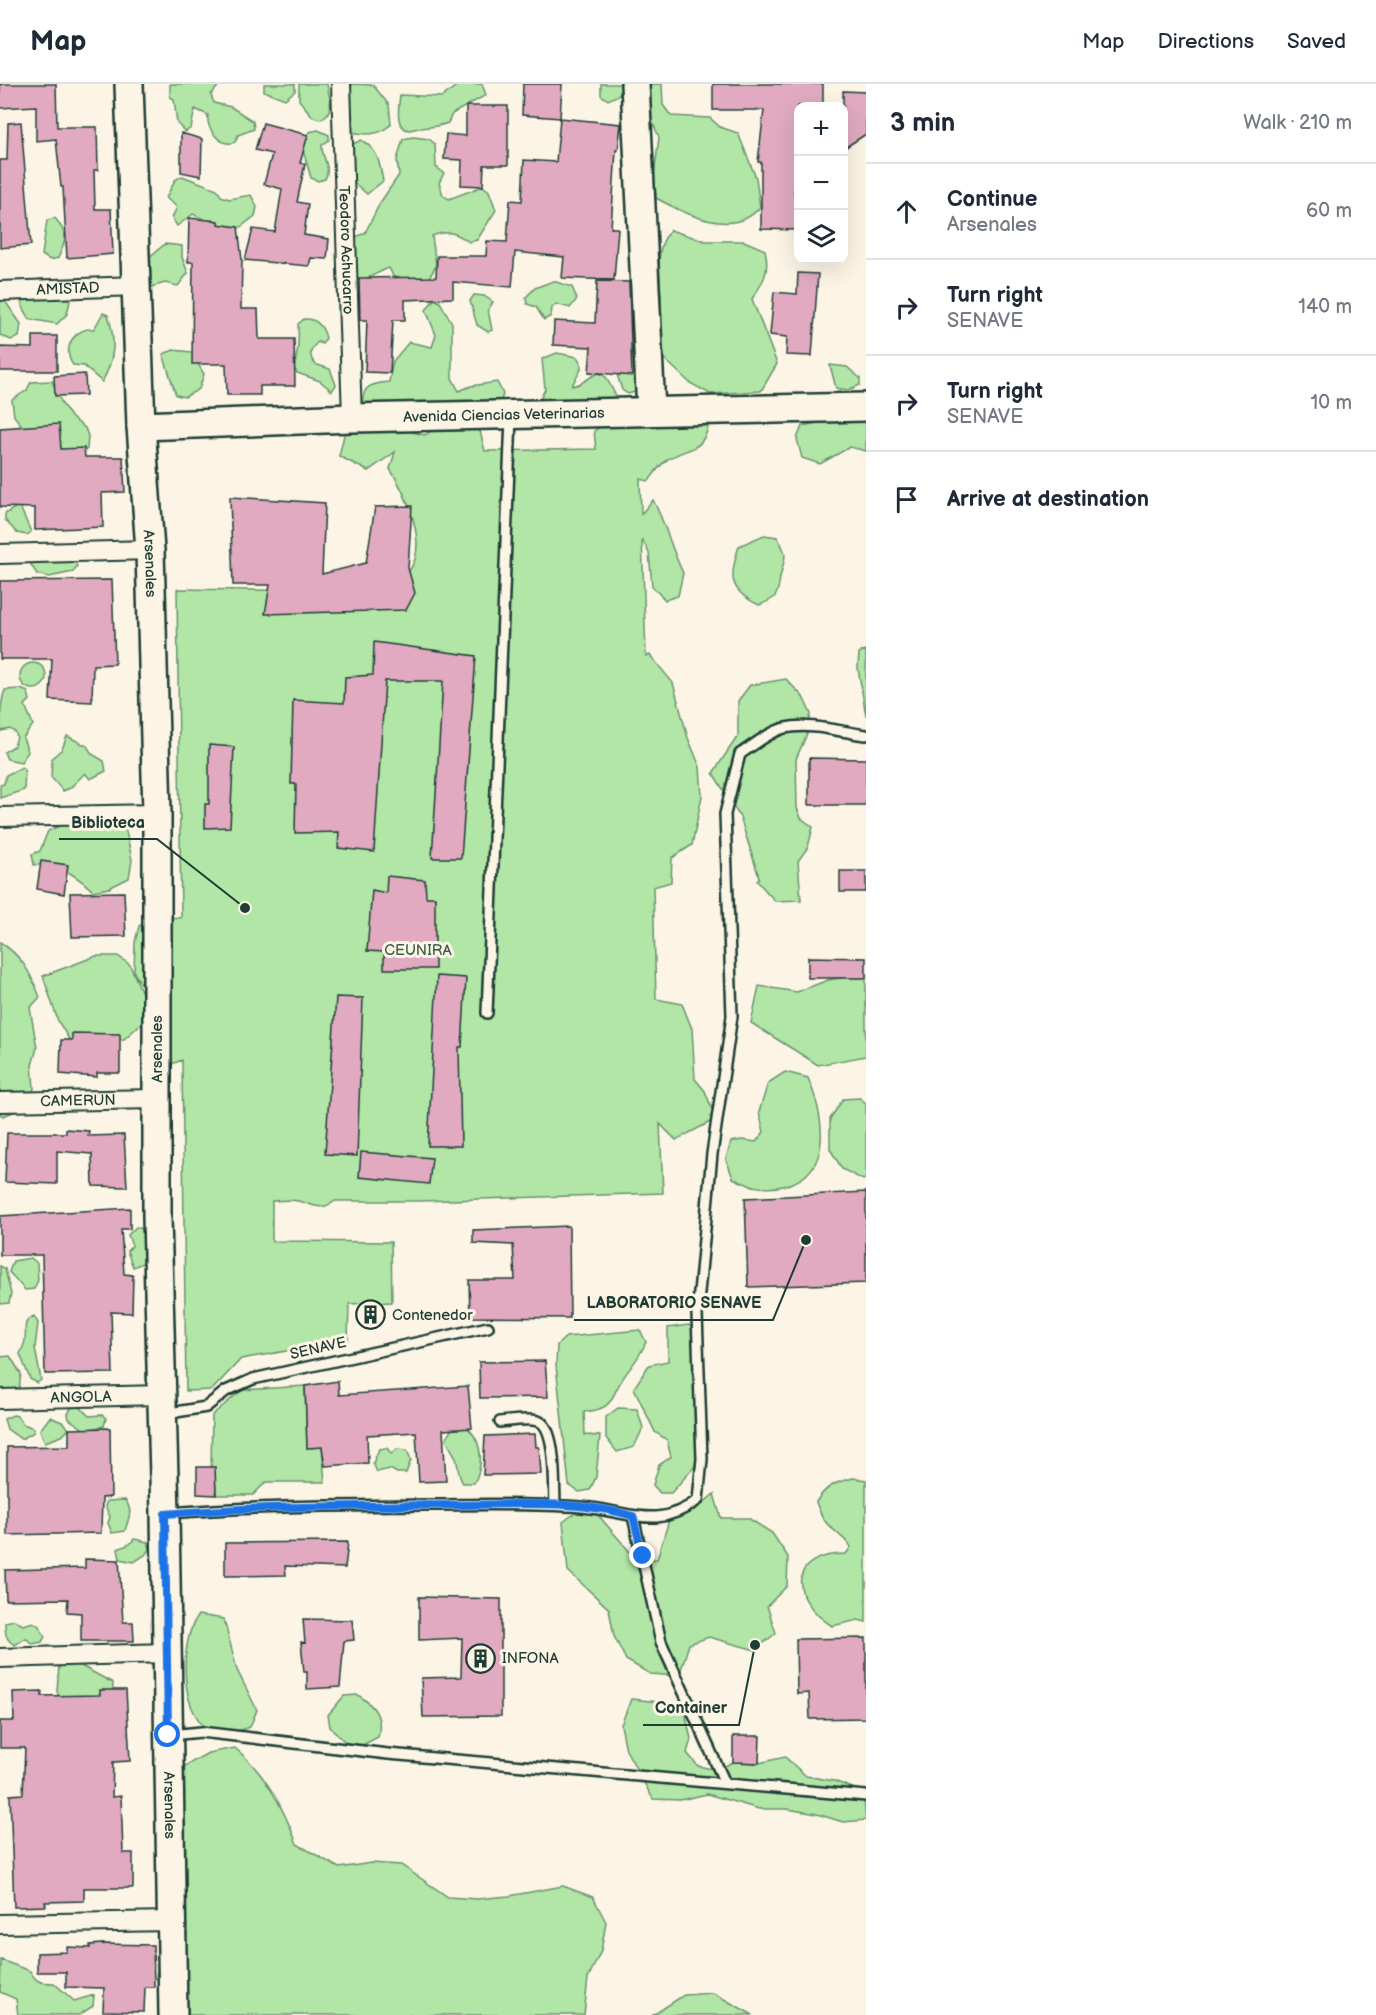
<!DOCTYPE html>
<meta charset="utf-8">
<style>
body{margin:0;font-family:"Balsamiq Sans",sans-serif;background:#f6f6f7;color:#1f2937}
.controls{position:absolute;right:18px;top:18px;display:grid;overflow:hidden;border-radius:12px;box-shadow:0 6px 24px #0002}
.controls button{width:54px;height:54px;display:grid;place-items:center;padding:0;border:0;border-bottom:2px solid #e0e1e3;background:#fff;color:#1f2937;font:30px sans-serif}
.stop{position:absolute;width:18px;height:18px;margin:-14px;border:4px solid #1a73e8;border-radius:50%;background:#fff}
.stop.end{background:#1a73e8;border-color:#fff;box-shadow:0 2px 6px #0008}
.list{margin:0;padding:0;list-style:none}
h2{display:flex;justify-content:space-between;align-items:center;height:78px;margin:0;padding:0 24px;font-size:26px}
h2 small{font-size:20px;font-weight:400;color:#747a83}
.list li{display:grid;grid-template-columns:39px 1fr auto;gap:18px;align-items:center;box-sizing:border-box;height:96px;padding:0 24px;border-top:2px solid #e0e1e3}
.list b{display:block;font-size:22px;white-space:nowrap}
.list p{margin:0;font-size:20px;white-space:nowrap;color:#747a83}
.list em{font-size:20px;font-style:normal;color:#747a83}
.icon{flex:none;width:33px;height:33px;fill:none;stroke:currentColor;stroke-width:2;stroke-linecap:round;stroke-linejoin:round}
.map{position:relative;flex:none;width:866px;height:1931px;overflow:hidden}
header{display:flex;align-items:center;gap:36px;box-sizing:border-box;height:84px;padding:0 30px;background:#fff;border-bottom:2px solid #e0e1e3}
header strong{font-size:28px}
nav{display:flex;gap:33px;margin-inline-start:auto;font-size:21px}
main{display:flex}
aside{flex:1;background:#fff}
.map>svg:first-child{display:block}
.green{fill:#b2e6a7;stroke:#68926e;stroke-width:1.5;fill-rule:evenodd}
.building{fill:#e1aac1;stroke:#1f3d34;stroke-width:1.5}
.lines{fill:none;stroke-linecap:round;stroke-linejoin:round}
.lane-casing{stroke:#1f3d34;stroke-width:14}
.street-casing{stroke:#1f3d34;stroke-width:22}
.secondary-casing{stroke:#1f3d34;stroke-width:32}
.lane{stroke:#fcf5e5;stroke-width:9}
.street{stroke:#fcf5e5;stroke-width:18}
.secondary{stroke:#fcf5e5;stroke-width:27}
.route{stroke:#1a73e8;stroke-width:8}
.labels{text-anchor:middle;stroke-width:6;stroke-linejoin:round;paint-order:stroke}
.street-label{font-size:15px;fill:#1f3d34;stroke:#fcf5e5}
.park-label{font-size:15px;fill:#3c5f4b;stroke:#fcf5e5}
.poi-label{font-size:15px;fill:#1f3d34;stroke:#fcf5e5;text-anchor:start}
.leader{fill:none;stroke:#1f3d34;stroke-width:2}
.callout-dot{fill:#1f3d34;stroke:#fcf5e5;stroke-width:2}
.callout-label{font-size:16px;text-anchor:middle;font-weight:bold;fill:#1f3d34;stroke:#fcf5e5;stroke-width:6;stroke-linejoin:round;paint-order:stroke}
</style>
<header>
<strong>Map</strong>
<nav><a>Map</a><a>Directions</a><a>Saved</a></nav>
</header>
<main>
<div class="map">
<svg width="866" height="1931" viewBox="0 0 866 1931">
<rect width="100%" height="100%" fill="#fcf5e5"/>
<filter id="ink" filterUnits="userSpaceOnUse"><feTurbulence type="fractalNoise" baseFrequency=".0167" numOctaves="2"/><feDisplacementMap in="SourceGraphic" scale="12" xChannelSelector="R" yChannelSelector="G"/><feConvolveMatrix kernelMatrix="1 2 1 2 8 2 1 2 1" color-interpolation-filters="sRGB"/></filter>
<g filter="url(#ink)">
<!-- green -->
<path class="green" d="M170,0H220L211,11L214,19L231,23L253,37L254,45L238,51L235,58C221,64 206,45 208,31L195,25L191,44L185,48L177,39L174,15L170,13Z
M264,0H295V7L285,15L264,7Z
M299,0H327C329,13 336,27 321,35L313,33L299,16Z
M354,0L373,1L389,21L391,40C377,55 361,49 342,47L347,6Z
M459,0H482L486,11L452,30L448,39C436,43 431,43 419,44C417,44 411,46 409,46C394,44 399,21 400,11L442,13Z
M601,0H628L627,7L608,16L601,11Z
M643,0H662L663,21L671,32L710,34L720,43L738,49L756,94L760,123C734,155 685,130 656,114L654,92L659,53L652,37Z
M318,46L329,51V56L322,61C321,73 332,83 325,95L318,97L311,94L302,63L309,48Z
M413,53L429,55L435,60L436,83L444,89L439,99L443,111L449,115L483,102L489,107L496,126L477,156L469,158C456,148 447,146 432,152L436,182L430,192L431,201L396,198L389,184C377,188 366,198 353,196L349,156L365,149L380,119L399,91L397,76L403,55Z
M361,56C379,66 379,78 383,97L367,110L352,97L349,66L353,60Z
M182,92L217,105L221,112L229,115L251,111L257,123L255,132L238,145L212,139L193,130L177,142L172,134L177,123L166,114L175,96Z
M55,134C68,150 67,156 58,174L50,176L42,171L47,136Z
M670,146L705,157H744L765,166C770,187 764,197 752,215L777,280L761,307L710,310L690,299L657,268C658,251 662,232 661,215C661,190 653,167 670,146Z
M165,160L182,162V173L188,189L178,202L165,199L151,203L146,192L148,174Z
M40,195H47L70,217L67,230L57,240L30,235C22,223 18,215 23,201Z
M553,197L572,203L577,215L570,224L556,220L552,224L551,232L544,236L536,223L527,220L526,213L535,204Z
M0,210L21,240L19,253L11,256L0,251Z
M474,211L484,212L493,218L488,226L492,246L488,248L477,241L470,217Z
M434,215L440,218L452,239V294L459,307L471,302L497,298L503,310L500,320L451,338L480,347L485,367L596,365L594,347L607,338L709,340C702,369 690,362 668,375C660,380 654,390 649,397L640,395L641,430L653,416C666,440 671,465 683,489L678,512L665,516L652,502L649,469L642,455L646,572L650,571L673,599L688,654L700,683L702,712L692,761L672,774L671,798L653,803L656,915L682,920L692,945L695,995L705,1007L716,1035L676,1056L660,1040L663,1109L420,1117H335C321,1128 312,1120 298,1117C290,1115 280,1117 272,1117V1157L391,1158L392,1218L349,1220L348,1256L241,1275L212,1306L186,1307L182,976L164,983L153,918L134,889L135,858L139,842C158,831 160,832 181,834L177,505L397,508C402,498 412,485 415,475C423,448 404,406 390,385L395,368L368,387L339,372L348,334L362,329C362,304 365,300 389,298L393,277L409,258L432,263L436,251L426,226ZM446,337L425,351L390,343Z
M103,229L108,231C116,256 115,275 102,298L84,282L73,281C61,264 75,243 94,245Z
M304,235C317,234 323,242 326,254L322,260L318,258C310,265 308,271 315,280L330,285L336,301L332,307L320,297L297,289L294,284C298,269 299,255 298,240Z
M637,265L642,306L628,310L622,306L616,287L625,269Z
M174,266L191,268L204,290L199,305L185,313L176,311L163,270Z
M557,269L577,273C587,286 576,290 572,302C582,301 590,292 599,289L606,293L617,314L613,323L539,317L545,305L542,275Z
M830,281L847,283L860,294V301L848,306L836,304Z
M52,297L62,320L72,334L85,344L88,352L87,365L80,371L71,372L28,349L14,332L12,316L27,306L31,298Z
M866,335V367L850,363L820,380L802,374L797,355L802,342L827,337Z
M16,423H20L31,448L27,451L17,449L5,436V430Z
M764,451L777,453C790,474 784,473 780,494C777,512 778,514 759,521C727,506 730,492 739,462Z
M73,475L77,482L73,488L49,493L37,490L31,481L33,478Z
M866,566V632L858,584L859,569Z
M20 592a13 13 0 1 1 26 0a13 13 0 1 1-26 0Z
M786,595L803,613L811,630L806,652L796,675L797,724L801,734L813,743L808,763L798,777L801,816L775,817L757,797L759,793L740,733L713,689L738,652V617L750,601Z
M20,605L28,608L30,616L25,621L33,641L23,654L28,668L21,678L7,675L4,668L14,662L17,653L15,648L10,645L1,647C0,633 0,619 5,606Z
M67,652L87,662L92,670L104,677L106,687L90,695L85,689L70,704L63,707L51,693L52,674L62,665Z
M22,683L25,685L24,706L0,714V701L4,700L6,691Z
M76,735L113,737L125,742L132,776L129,794L109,804L93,807C76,791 59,779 34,781L32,770L40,767L48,747Z
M0,858C22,872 30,888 40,913L30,924L37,964L32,981L34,1004L28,1023L3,1032L0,1030Z
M96,872H118L130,881L142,909L145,933L143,938L124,955L73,962L58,937L43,892Z
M866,890V972L818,981L751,939L759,902L797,908L828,896Z
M785,988L808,994C823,1030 835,1087 787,1101C767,1107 751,1103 733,1094L726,1075L731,1058L742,1056L756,1058L764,1048L759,1028L768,999Z
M860,1014L866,1019V1094L863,1096L842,1085L830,1065V1035L843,1015Z
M136,1143L143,1145L147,1150L145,1178L133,1183L127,1167L132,1162L128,1151Z
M31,1174L37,1179L38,1196L34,1205L25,1206L9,1188L13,1177Z
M0,1182L5,1185L11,1210L9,1219L0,1220Z
M34,1232L38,1239L35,1264L41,1296L37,1299L30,1295L20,1270C22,1265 25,1260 25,1255C27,1243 21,1239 34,1232Z
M689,1241L696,1248L699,1354L695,1382L671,1409H660L653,1401L659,1381L671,1373L667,1356L655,1348L634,1304L649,1281L668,1277V1244Z
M640,1246L646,1258C640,1273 632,1281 623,1294C609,1315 615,1325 584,1328L585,1351L600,1352L596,1393L590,1406L579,1408L569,1401L556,1281L557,1261L566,1253Z
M10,1272L21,1290L19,1305L0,1314V1273Z
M305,1302L307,1364L322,1363L325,1398H266L253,1411H216L215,1384L211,1383L212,1331L242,1306Z
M79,1322L89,1332L102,1331L106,1334L104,1342L85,1346L69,1335L68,1330L71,1324Z
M618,1324L637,1325L643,1344L634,1363L617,1368L606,1354V1333Z
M13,1331L17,1332L23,1340L34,1344V1348L21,1355L7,1345L4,1335Z
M50,1333L62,1338L69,1345L62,1352L45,1358L40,1346Z
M462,1340C482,1352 485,1379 474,1399H463C457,1390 459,1383 456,1374C453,1367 449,1363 446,1355L451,1346Z
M387,1364L391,1370L397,1365L407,1366L411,1376L406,1389H397L390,1385L377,1388L373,1379L379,1365Z
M853,1394L866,1396V1538L858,1536L832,1542C789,1514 787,1470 846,1470L851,1463C835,1442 826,1448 816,1418C826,1402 836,1398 853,1394Z
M714,1410L721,1434H748L772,1449L788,1473L787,1502L767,1522L776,1549L755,1566L709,1553L689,1560L679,1592L650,1590L626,1576L614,1552L609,1525L568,1487L563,1438L579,1426L598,1431L637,1476L657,1475L670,1433L697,1424Z
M125,1416C134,1428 128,1434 125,1447L112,1449L108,1439L110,1433L105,1422L107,1417Z
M134,1455L148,1458L150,1464L145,1471L134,1478L120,1475L118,1465L130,1460Z
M198,1531L224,1535L237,1586L257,1626L250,1643L219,1653C213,1649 205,1645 201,1639C180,1614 181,1556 198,1531Z
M14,1536L23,1541L33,1538L39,1542L45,1552L42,1558L32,1560L26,1554L15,1561C5,1556 5,1548 5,1538Z
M70,1576L113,1599L112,1615L66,1634L57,1607L59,1582Z
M358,1611C375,1622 383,1633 378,1653L353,1666L330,1643L328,1631L344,1612Z
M631,1615L659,1618L685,1628L691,1655L687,1669L698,1682L717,1686L733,1678L759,1679L785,1673L806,1692L834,1697L863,1708L866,1736L843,1738L817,1730L787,1725H759L707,1710L680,1716L653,1715L626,1666L621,1641Z
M235,1664C266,1690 283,1723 297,1760L339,1784L371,1779L401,1781L448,1813L477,1815L509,1812L563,1802L593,1813L606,1838L601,1867L588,1894L584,1931H181L171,1921L156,1893L183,1683L208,1669Z
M1,1876L30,1887C36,1899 42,1899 54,1899L74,1917L94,1911L93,1922L79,1931H18L16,1915L0,1908Z
M713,1909L753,1931H653L684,1911Z"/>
<!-- building -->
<path class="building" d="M0,0H56L57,43H97L98,86H94L95,125H111L113,170L67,174L63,103H61L56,55L36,57V22L0,24Z
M523,0H562L560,34L522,31Z
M713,0H823V22H798V68L794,109H798V146L761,145V78H758L764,26H713Z
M843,7L866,8V50L843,65Z
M466,22H508V81H484L483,102L461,101L462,76L444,75L446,50L466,52Z
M560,34L621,40L618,66H616L611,144H618L614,196L562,194L564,173L515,168L512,203L453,198V214L405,216V236H393L390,289L365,288L367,236H360L359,194L436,193L437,172H486L487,157L507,158L510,116L522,117L524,76L556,78Z
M21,38L31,161L0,164V76H7L8,39Z
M263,39L308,51L300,79L305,80L297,118L308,120L304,151L329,155L327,175L311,174L309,182L245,176L253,145L275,148L282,105L264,100L272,70L255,66Z
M181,49L202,55L201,92L181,88Z
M189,134L218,137V140L238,143L242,176L241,225H258L259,255H294L295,302H260V311H227L226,280H192L193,178H188Z
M798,189L818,190L812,272L786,271L787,253L770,251L774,208L797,210Z
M597,197L629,198L632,292L589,288L591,263L553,261L554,237L595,239Z
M33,252H57V287H0V263L33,264Z
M85,290L86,311L55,312L54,292Z
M59,340L61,365L84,364L85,373H123L125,408L102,409L103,443L35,446V424L0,423V344Z
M230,413L325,419L322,490L366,479L375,423L412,422L408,484L415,509L406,526L265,530L270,501H233Z
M112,496L115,580L93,581L92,618L50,616L52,575H0V497Z
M374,558L476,572L461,774H432L443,597H385L374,768L338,764L339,748L295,749L296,700H291L293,616L344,619L345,593L373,591Z
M209,661L234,663L230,743L205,744V720H209Z
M809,674L866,675V721H809Z
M41,777L68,781L64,810L37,805Z
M840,787H866V808H840Z
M387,792L425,796L426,813H435V885H384V868L367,867L372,806L386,809Z
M124,808L126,852L72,853L70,809Z
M808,873L866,874V894H808Z
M437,892L466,894L462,963H459L461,1062H428Z
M336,913L363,914L357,1072L325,1070Z
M72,949L120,950V989H97V993L60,990L61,956H72Z
M66,1045L89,1047L88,1052L124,1051L127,1103L93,1102L92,1070L57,1067V1100L5,1098L7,1049H66Z
M361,1068L432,1074L429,1100L359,1093Z
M866,1108V1199L748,1203L745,1114Z
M130,1124V1145H121L124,1190L133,1191L132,1229L111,1228L113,1289L45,1290L42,1171H0V1132Z
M569,1142L570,1234L470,1233L469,1196H515L513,1161L473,1159V1146Z
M545,1277L548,1313L480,1314L479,1278Z
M338,1297L339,1311L468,1302L472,1344L443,1346L446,1397L419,1398L416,1348L367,1351L368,1379L325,1382L322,1363L307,1364L305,1302Z
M110,1344L111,1413L102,1414L101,1449L7,1451V1363L69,1362V1345Z
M535,1350L536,1363H539L541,1390L483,1391L485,1352Z
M197,1383H215L216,1411L197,1410Z
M348,1458L345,1484L285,1482L286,1491L225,1492V1459Z
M85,1475L119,1476L123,1538H133L134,1557H81V1529L67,1528L68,1515L6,1516L5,1486L85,1484Z
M419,1513L501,1515V1632L423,1633L421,1594L461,1593L462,1554L419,1556Z
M303,1535L352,1536L354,1556L344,1557L340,1603L307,1605V1588H304L301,1558L305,1559Z
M866,1554V1634L810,1635L809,1609L797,1610L796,1555Z
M100,1606H126L130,1677L113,1678L112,1713L121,1712L123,1769H133V1804H84V1817L45,1818L46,1822L14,1823L10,1711L23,1710L25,1664H0V1637H14L13,1608L42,1607V1612L100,1611Z
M733,1652H760L759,1679L733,1678Z
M102,1860L153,1861L154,1903H145L144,1928L103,1927L104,1904L66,1903V1888H37V1869L67,1868V1863L90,1864V1861Z"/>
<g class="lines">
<defs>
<path id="lane" d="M487,929L511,334
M164,1330L206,1323L226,1307L253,1295L488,1243
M500,1338C512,1337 527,1334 538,1337C557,1342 554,1404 555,1421
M168,1429C253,1422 337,1422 422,1421C475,1421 528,1419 581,1423C628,1426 655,1448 698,1416L702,1375L697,1230L712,1070L732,932L725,730L740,670C754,661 769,648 785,644C810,638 841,648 866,651
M633,1432L661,1558L725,1699
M170,1651L201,1648L388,1670L866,1712"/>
<g id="street">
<path id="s1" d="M341,0L352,334"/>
<path id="s2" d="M0,207L136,202"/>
<path d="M0,470L150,466"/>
<path d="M0,733L157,730"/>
<path id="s3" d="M0,1018L156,1015"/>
<path id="s4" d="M0,1315L161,1311"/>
<path d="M0,1574L166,1569"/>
<path d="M0,1840L172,1837"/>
</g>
<g id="secondary">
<path id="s5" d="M129,0L141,342L150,466L157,730V1133L165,1430L173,1931"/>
<path d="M635,0L651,327"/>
<path id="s6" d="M141,342L352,334L866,323"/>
</g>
</defs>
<!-- lane casing -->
<use href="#lane" class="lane-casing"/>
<!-- street casing -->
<use href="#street" class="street-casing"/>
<!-- secondary casing -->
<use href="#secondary" class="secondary-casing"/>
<!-- lane -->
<use href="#lane" class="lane"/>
<!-- street -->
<use href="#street" class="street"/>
<!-- secondary -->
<use href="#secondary" class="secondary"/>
</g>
</g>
<g class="lines" filter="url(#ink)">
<!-- route -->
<path class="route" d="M168,1651L165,1430C261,1422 356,1422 452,1421C512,1421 575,1415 633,1432L643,1472"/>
</g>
<!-- icons -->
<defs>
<symbol id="building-ring" viewBox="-11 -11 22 22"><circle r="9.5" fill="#fcf5e5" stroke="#1f3d34" stroke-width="1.5"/><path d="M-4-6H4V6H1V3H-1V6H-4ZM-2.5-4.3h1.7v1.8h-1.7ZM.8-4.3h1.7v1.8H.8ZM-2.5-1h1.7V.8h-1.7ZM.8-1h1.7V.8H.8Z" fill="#1f3d34"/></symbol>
</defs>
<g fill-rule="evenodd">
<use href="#building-ring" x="354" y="1214" width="33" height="33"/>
<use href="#building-ring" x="464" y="1558" width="33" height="33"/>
</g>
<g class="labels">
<!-- street labels -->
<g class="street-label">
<text dy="5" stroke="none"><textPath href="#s1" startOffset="166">Teodoro Achucarro</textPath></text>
<text dy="5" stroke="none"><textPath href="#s2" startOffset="68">AMISTAD</textPath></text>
<text dy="5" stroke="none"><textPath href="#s6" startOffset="363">Avenida Ciencias Veterinarias</textPath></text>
<text dy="5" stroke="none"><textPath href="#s5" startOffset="480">Arsenales</textPath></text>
<text transform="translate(157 965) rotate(-90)" y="5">Arsenales</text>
<text dy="5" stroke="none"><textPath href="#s3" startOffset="78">CAMERUN</textPath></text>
<text transform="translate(318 1264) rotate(-13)" y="5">SENAVE</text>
<text dy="5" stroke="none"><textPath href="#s4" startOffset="81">ANGOLA</textPath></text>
<text dy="5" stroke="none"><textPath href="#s5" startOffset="1722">Arsenales</textPath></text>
</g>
<!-- park labels -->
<g class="park-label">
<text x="418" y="871">CEUNIRA</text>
</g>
<!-- poi labels -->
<g class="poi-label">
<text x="392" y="1236">Contenedor</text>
<text x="502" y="1579">INFONA</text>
</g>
</g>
<!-- callouts -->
<path class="leader" d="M245 824L157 755H59M806 1156L773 1236H574M755 1561L739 1641H643"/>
<g class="callout-dot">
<circle cx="245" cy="824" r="6"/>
<circle cx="806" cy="1156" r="6"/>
<circle cx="755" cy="1561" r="6"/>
</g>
<g class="callout-label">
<text x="108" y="744">Biblioteca</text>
<text x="674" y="1224">LABORATORIO SENAVE</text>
<text x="691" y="1629">Container</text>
</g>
</svg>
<div class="controls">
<button>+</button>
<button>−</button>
<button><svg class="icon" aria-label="layers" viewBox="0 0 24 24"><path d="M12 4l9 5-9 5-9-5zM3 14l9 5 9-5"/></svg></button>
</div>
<div class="stop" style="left:168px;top:1651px"></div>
<div class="stop end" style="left:643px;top:1472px"></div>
</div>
<aside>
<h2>3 min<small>Walk · 210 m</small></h2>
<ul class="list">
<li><svg class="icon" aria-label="ahead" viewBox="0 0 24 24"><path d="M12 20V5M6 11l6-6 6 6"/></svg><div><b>Continue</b><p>Arsenales</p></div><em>60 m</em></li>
<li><svg class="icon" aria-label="right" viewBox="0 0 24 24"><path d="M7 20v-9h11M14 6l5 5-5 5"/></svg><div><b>Turn right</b><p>SENAVE</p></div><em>140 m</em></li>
<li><svg class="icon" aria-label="right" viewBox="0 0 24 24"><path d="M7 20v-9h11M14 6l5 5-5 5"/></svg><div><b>Turn right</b><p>SENAVE</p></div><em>10 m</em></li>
<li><svg class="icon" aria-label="arrive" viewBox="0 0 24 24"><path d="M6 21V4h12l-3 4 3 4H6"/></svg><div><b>Arrive at destination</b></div></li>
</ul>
</aside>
</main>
